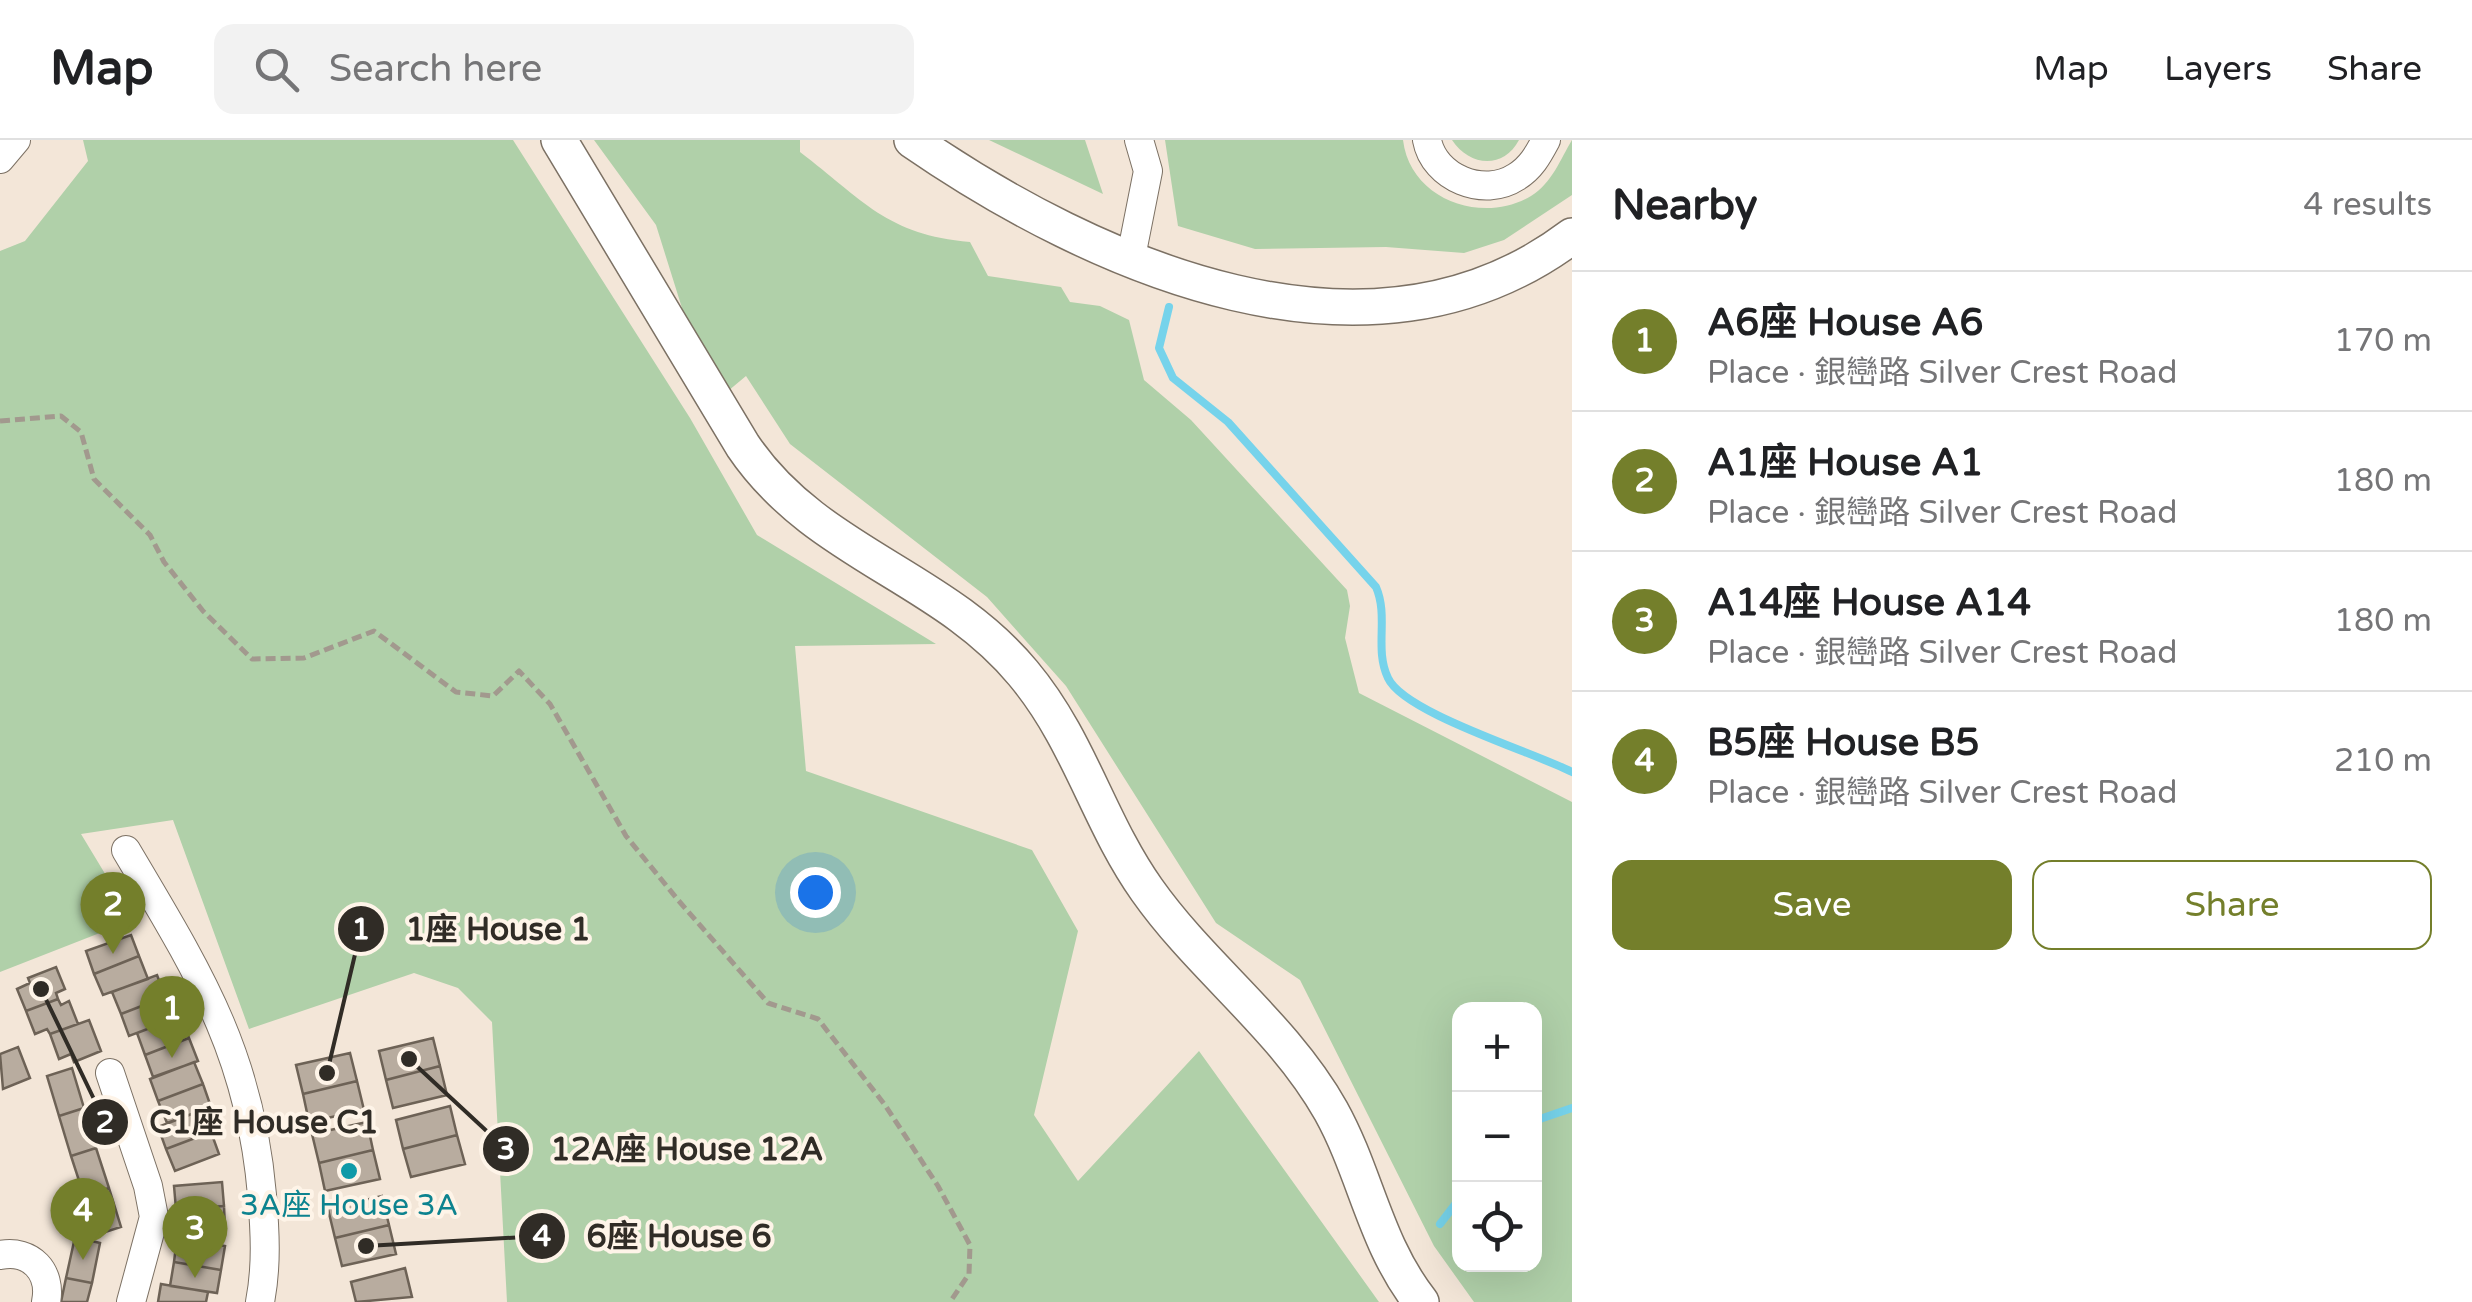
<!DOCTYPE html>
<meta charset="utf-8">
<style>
body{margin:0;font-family:"Varela Round","Noto Sans TC",sans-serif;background:#f2f2f2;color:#202124}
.controls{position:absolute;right:30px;bottom:30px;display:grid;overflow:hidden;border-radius:20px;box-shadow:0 10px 40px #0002}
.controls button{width:90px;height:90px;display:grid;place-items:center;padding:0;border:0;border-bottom:2px solid #e0e0e0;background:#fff;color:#202124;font:50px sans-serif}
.you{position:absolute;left:815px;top:752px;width:35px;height:35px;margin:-25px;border:8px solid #fff;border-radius:50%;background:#1a73e8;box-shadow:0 0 0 15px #1a73e833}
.badge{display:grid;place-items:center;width:65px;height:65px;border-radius:50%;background:#747f2b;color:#fff;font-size:32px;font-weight:700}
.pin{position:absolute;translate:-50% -82px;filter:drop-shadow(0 2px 5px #0008)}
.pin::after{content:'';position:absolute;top:52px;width:35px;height:30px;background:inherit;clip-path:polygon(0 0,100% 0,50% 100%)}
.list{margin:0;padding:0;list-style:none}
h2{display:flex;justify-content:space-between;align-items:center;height:130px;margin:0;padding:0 40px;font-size:42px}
h2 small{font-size:32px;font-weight:400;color:#757577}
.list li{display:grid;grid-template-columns:65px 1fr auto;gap:30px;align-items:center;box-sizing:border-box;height:140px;padding:0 40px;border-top:2px solid #e0e0e0}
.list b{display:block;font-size:38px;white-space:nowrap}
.list p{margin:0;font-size:32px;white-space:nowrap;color:#757577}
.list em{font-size:32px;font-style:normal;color:#757577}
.actions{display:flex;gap:20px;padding:30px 40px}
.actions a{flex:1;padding:22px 0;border:2px solid #747f2b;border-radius:20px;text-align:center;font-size:35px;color:#747f2b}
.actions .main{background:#747f2b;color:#fff}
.icon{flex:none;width:55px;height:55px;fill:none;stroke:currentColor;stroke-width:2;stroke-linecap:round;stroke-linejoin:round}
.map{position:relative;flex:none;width:1572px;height:1162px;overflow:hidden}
header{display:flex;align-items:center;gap:60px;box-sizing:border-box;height:140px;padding:0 50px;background:#fff;border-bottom:2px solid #e0e0e0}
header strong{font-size:48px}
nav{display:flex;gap:55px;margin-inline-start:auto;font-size:35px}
.search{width:700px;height:90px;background:#f2f2f2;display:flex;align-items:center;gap:25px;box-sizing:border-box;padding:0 35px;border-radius:20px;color:#757577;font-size:38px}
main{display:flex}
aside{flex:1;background:#fff}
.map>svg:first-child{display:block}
.green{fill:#b0d0a9;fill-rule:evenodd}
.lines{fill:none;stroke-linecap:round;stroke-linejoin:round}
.stream{stroke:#76d3eb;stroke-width:8}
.building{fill:#b8ac9f;stroke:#6d6256;stroke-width:2.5}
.minor-casing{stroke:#7c7164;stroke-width:30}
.major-casing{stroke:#7c7164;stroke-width:38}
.path{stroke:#a2998e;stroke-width:5;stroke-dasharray:10 5;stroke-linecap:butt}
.minor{stroke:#fff;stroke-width:28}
.major{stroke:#fff;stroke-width:35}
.culture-dot{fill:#0f9aa8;stroke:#fef4e8;stroke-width:4}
.labels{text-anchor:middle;stroke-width:8;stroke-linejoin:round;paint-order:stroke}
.culture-label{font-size:30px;fill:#0d838f;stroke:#fef4e8}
.leader{fill:none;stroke:#302c26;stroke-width:4}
.callout-dot{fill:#302c26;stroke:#fef4e8;stroke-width:4}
.mark-label{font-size:30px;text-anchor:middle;font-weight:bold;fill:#fff}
.callout-label{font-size:32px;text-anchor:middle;font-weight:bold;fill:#302c26;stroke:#fef4e8;stroke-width:8;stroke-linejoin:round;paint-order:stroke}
</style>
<header>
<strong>Map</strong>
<div class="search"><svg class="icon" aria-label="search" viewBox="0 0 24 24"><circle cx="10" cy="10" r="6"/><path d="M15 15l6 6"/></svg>Search here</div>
<nav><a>Map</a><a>Layers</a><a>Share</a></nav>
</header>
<main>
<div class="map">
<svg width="1572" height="1162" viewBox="0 0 1572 1162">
<rect width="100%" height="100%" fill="#f3e6d8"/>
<!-- green -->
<path class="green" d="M83,0H513L690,278L757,395L936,504L795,506L806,631L1032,710L1078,791L1034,975L1078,1041L1199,911L1379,1162H507L492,882L458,848L414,833L249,889L173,680L81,694L133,780L0,832V111L25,101L88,21Z
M594,0H800V12C863,60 887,95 970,102L988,136L1061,147L1070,162L1100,166L1129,180L1144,240L1191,280L1347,450L1350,466L1345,498L1359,553L1572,662V1162H1474L1434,1106L1300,840L1216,783L1066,546L987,457L790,304L746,236L728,251L687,184L656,85ZM1460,869H1534V1124H1460Z
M989,0H1085L1103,54Z
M1165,0H1403C1410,60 1483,85 1531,56C1552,43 1560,20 1572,0V55L1504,100L1464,113L1386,107L1255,109L1178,86Z
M1452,0H1519C1503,30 1469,26 1452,0Z"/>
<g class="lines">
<!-- stream -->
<path class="stream" d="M1169,167L1159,208L1173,238L1228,282L1376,447C1389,477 1374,509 1388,538C1404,573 1533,612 1572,632
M1534,981L1572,968
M1440,1084L1460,1058"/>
</g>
<!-- building -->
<path class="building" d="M131,795L139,816L94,834L86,811Z
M139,816L148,839L103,855L94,834Z
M56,827L65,849L56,853L58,859L26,871L17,849L30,843L28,838Z
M157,835L165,857L121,874L112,852Z
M165,857L174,879L129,896L121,874Z
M58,859L61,865L69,861L78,884L50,894L47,889L35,894L26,871Z
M181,876L189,898L145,915L137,893Z
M89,880L101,911L74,922L71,914L59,919L50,894Z
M189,898L198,921L153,937L145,915Z
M433,898L440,926L386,940L379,911Z
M18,907L30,938L3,949L0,914Z
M350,913L357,941L303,954L296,925Z
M194,922L203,944L158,961L150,939Z
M440,926L447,955L393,968L386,940Z
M72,928L84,968L59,976L47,936Z
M357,941L364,970L309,982L303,954Z
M203,944L211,967L167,983L158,961Z
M450,966L457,995L403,1009L396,980Z
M84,968L96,1008L71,1016L59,976Z
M202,970L211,992L166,1009L158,987Z
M367,982L373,1010L319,1023L312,994Z
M211,992L219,1014L175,1031L166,1009Z
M457,995L465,1024L411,1037L403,1009Z
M96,1008L109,1048L84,1056L71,1016Z
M373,1010L380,1039L325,1051L319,1023Z
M222,1042L224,1066L176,1069L174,1046Z
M109,1048L121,1087L96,1095L84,1056Z
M382,1056L389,1085L335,1098L328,1069Z
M224,1066L225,1089L178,1093L176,1069Z
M389,1085L396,1114L342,1126L335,1098Z
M75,1097L100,1103L92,1143L66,1138Z
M177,1098L225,1106L221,1130L174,1122Z
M174,1122L221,1130L217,1153L170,1146Z
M405,1128L412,1157L356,1162L351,1142Z
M66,1138L92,1143L87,1162H61Z
M161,1144L208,1152L206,1162H158Z"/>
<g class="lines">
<defs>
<path id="minor" d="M1427,0C1434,38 1484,58 1516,37C1531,28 1538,15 1546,0
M0,19L16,0
M1131,117L1148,31L1139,0
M126,710C197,830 250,912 262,1055C265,1091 267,1126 260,1162
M110,933L148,1046L154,1077L131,1162
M0,1115C31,1109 52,1132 46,1162"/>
<path id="major" d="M559,0L743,306C816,414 942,435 1023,533C1080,601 1098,681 1147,750C1202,828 1283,886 1331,971C1366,1034 1375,1104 1421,1162
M912,0C1095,126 1369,249 1572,96"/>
</defs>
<!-- minor casing -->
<use href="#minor" class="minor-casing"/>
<!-- major casing -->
<use href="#major" class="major-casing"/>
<!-- path -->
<path class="path" d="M0,281L61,276L81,292L94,339L150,395L164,422L203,471L252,519L304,518L374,491L456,552L493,556L519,531L550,564L626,696L678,760L768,863L818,879L885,965L938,1046L970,1105L969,1134L950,1162"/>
<!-- minor -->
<use href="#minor" class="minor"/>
<!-- major -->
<use href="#major" class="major"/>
</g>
<!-- markers -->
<circle class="culture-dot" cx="349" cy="1031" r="10"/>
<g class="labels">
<!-- culture labels -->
<g class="culture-label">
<text x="349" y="1075">3A座 House 3A</text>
</g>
</g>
<!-- callouts -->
<path class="leader" d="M327 933L361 789M41 849L105 982M409 919L506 1009M366 1106L542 1096"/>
<g class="callout-dot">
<circle cx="327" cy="933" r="10"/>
<circle cx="41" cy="849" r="10"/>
<circle cx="409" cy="919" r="10"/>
<circle cx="366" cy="1106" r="10"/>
<circle cx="361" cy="789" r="25"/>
<circle cx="105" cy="982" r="25"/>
<circle cx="506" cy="1009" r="25"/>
<circle cx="542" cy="1096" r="25"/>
</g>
<g class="mark-label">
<text x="361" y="799">1</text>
<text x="105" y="992">2</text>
<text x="506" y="1019">3</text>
<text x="542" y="1106">4</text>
</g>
<g class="callout-label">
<text x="498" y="800">1座 House 1</text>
<text x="264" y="993">C1座 House C1</text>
<text x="687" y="1020">12A座 House 12A</text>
<text x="679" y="1107">6座 House 6</text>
</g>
</svg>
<div class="controls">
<button>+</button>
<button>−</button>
<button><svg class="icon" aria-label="locate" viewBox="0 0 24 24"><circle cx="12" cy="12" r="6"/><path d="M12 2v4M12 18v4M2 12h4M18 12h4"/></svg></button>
</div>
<div class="you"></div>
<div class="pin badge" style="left:172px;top:918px">1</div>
<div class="pin badge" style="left:113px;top:814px">2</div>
<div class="pin badge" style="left:195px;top:1138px">3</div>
<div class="pin badge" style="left:83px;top:1120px">4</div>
</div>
<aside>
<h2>Nearby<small>4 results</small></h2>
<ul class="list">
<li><span class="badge">1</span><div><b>A6座 House A6</b><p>Place · 銀巒路 Silver Crest Road</p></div><em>170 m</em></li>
<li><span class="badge">2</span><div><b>A1座 House A1</b><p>Place · 銀巒路 Silver Crest Road</p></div><em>180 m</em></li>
<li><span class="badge">3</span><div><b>A14座 House A14</b><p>Place · 銀巒路 Silver Crest Road</p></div><em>180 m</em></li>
<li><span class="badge">4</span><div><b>B5座 House B5</b><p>Place · 銀巒路 Silver Crest Road</p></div><em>210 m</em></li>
</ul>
<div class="actions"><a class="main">Save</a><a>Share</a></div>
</aside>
</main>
